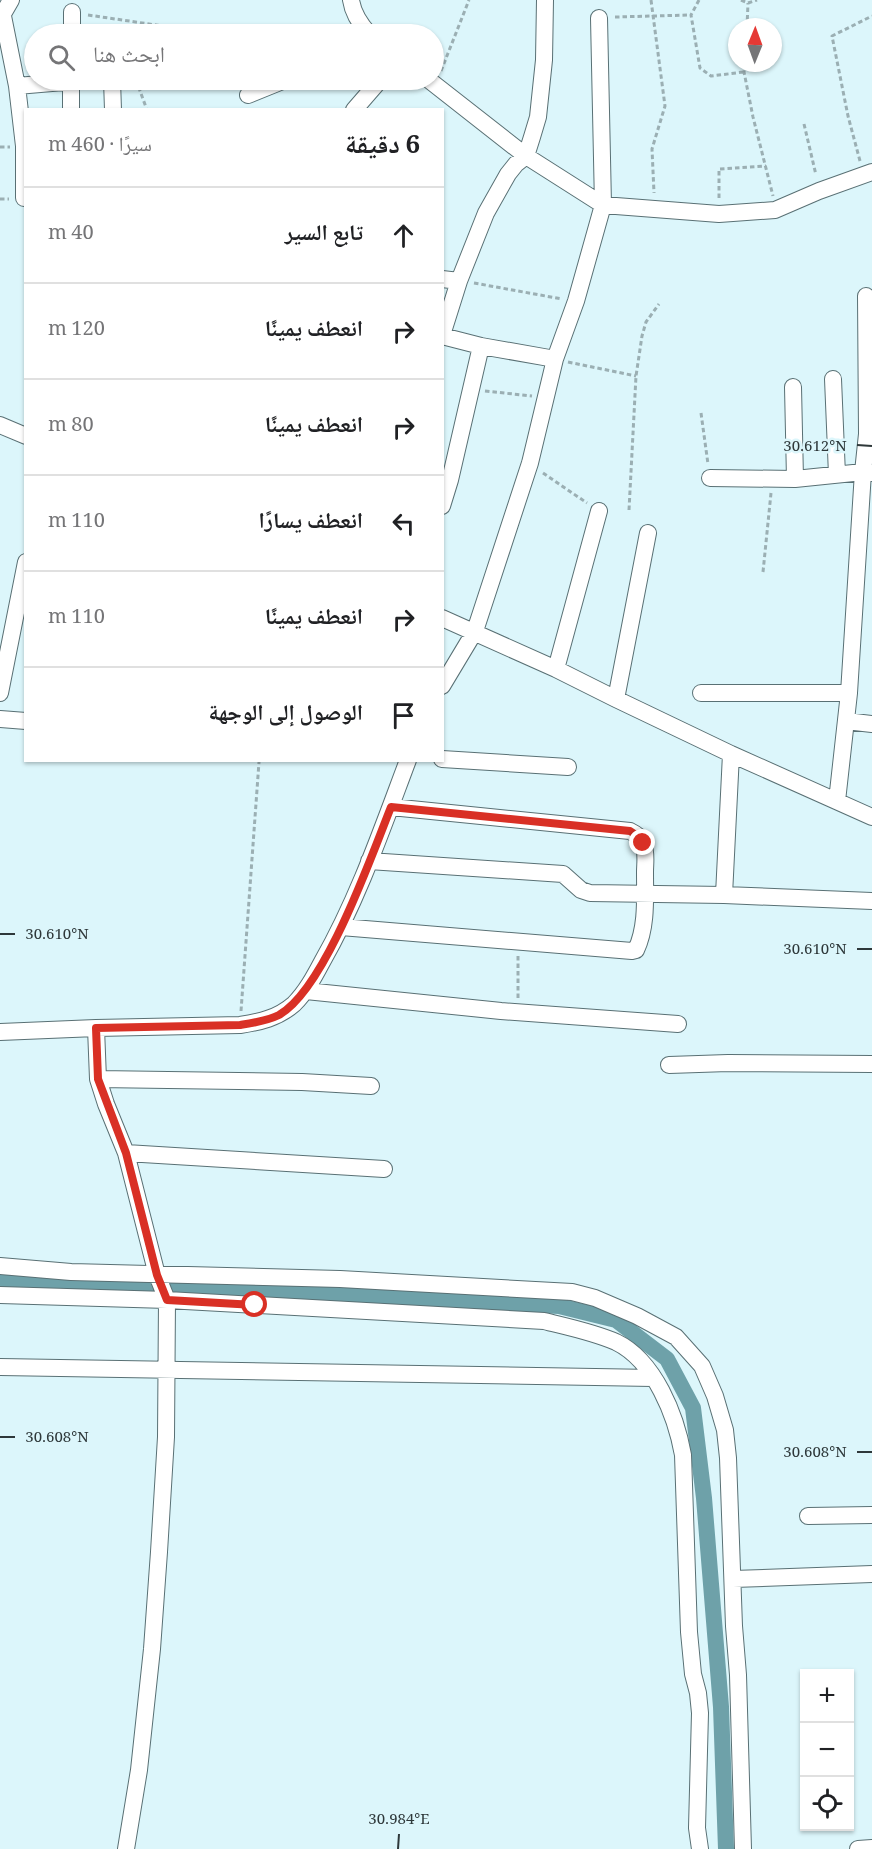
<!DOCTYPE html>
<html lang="ar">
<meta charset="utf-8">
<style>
body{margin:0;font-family:Georgia,"Noto Naskh Arabic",serif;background:#f2f2f2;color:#202124;direction:rtl}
.controls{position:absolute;right:18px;bottom:18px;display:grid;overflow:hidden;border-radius:0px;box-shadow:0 2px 4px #0004}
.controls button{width:54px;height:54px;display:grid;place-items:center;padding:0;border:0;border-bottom:2px solid #e0e0e0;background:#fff;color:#202124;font:30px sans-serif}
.compass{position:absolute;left:728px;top:18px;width:54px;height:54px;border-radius:50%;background:#fff;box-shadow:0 2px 4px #0004;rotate:1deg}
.stop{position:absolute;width:18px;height:18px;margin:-14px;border:4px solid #d93025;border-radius:50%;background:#fff}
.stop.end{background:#d93025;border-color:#fff;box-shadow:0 2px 6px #0008}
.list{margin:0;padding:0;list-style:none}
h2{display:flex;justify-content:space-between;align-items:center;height:78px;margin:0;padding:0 24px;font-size:26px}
h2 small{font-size:20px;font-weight:400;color:#757577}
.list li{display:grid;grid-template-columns:39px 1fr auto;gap:18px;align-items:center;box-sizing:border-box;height:96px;padding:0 24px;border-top:2px solid #e0e0e0}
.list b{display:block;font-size:22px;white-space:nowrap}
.list em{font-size:20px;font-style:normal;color:#757577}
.icon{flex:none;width:33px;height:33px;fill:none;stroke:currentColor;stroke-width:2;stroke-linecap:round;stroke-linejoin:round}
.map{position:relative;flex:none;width:872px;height:1849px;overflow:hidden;direction:ltr}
.search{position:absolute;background:#fff;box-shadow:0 2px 4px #0004;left:24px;top:24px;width:420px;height:66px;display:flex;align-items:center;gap:15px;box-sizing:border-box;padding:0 21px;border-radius:33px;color:#757577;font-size:22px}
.panel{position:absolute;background:#fff;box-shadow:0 2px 4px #0004;left:24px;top:108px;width:420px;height:654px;border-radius:0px;direction:rtl}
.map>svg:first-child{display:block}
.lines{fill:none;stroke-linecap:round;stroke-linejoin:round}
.canal{stroke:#6ea1a9;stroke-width:16}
.minor-casing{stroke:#597074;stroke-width:18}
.path{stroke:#9bafb3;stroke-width:3;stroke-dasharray:4.5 3;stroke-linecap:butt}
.minor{stroke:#fff;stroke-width:16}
.route{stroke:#d93025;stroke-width:8}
.ticks{fill:none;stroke:#2e383a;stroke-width:2}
.ticks-label{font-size:15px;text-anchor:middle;fill:#2e383a;stroke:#dcf6fb;stroke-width:5;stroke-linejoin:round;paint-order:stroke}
</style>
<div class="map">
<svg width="872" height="1849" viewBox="0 0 872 1849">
<rect width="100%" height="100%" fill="#dcf6fb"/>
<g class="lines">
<!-- canal -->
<path class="canal" d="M0,1279L559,1306L616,1320L667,1359L693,1408L704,1498L721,1707L726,1849"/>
<defs>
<path id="minor" d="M351,0C353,14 360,24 369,34
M3,16L17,86L24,146V198
M0,19L11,0
M72,34V12
M112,80L113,110
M429,80L526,156L603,205L719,214L775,210L819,191L872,172
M17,86L87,80
M248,95L285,80
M71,110V80
M354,110L380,80
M442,279L459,281
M442,335L459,281L486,213L508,174L516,164L526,156L532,137L538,117L544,60L545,0
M442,336L481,346L555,359
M833,379L837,475
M793,387L795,479
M0,425L26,436
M710,478L795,479L863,472L871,473
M442,506L450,480L481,346
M442,618L556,669L616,699L731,754L872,817
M556,669L599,511
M442,686L475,631L530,463L555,359L576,301L603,205L599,18
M0,693L26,562
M701,693H849
M616,699L648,533
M0,719L26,721
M846,721L872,724
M442,759L568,767
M837,801L849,693L863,472L867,434L866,296
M369,861L563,874L581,890L590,893L724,895L872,901
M724,895L731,754
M341,927L632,951L636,950C647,927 645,898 645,872C645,863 647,852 643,844C641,837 636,834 630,831L391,807
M306,991L501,1011L678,1024
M96,1028L98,1079L106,1104L126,1153L157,1275L167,1300L166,1437L159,1552L152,1649L139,1770L126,1849
M0,1032L96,1028L240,1025C260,1022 278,1018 294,1004C306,992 314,977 322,962C358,899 382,829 408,760
M669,1065L728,1063L872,1064
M98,1079L302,1082L371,1086
M126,1153L384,1169
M0,1266L71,1272L340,1279L572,1292L595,1298L637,1316L676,1337L702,1366L715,1396L725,1430L728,1458L734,1626L738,1675L743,1849
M0,1295L167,1300L544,1321C568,1327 593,1332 616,1342C655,1361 676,1416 683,1455L689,1632L693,1674L698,1693L700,1713L697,1828L700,1849
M0,1367L653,1378
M808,1516L872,1515
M733,1579L872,1574
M858,1849L872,1848"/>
</defs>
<!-- minor casing -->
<use href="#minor" class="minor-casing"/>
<!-- path -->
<path class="path" d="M651,0L665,106L652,149L654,193
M699,0L691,15L700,68L711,76L744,72
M741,0L748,3L757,0
M88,15L163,26
M615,17L691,15
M747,27L748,3
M745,63L744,72L753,117L773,196
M441,71L469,0
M136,80L147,110
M804,124L816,175
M0,147H10
M860,161L848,116L832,36L872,16
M719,198V169L766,166
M0,199H9
M474,283L562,299
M568,362L636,376
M485,391L532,396
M701,413L708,464
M543,473L587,503
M629,510L636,376L642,336L646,322L659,304
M763,572L771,493
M518,998V956
M241,1011L259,762"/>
<!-- minor -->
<use href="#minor" class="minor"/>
</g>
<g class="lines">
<!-- route -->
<path class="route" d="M255,1305L167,1300L157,1275L126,1153L98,1079L96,1028L240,1025C253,1023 267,1021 279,1015C325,989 371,857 391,807L630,831L639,837L643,843"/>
</g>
<!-- ticks -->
<path class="ticks" d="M857,445L872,446M0,934H15M857,949H872M0,1437H15M857,1452H872M398,1849L399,1834"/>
<g class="ticks-label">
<text x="815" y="451">30.612°N</text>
<text x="57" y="939">30.610°N</text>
<text x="815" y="954">30.610°N</text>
<text x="57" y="1442">30.608°N</text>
<text x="815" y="1457">30.608°N</text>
<text x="399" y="1824">30.984°E</text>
</g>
</svg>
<div class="controls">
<button>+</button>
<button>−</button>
<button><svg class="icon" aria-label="locate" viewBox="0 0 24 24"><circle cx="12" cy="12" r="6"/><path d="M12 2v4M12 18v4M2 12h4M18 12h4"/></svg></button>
</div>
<svg class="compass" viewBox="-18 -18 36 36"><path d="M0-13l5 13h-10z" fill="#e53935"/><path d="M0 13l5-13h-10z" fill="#757577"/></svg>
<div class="stop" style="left:255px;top:1305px"></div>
<div class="stop end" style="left:643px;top:843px"></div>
<div class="search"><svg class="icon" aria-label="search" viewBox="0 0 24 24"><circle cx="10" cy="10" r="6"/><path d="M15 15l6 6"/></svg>ابحث هنا</div>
<section class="panel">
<h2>6 دقيقة<small>سيرًا · 460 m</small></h2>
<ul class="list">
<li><svg class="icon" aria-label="ahead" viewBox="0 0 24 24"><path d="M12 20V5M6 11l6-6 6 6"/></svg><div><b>تابع السير</b></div><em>40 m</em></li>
<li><svg class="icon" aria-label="right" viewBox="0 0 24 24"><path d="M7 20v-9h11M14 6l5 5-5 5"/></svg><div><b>انعطف يمينًا</b></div><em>120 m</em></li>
<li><svg class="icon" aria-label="right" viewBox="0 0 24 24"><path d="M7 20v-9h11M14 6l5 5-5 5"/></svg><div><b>انعطف يمينًا</b></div><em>80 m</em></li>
<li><svg class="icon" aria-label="left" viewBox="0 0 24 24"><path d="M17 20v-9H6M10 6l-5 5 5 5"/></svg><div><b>انعطف يسارًا</b></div><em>110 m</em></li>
<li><svg class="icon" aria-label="right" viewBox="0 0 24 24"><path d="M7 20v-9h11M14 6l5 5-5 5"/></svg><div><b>انعطف يمينًا</b></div><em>110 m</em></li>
<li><svg class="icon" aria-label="arrive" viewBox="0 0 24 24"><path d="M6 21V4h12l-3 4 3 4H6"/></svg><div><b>الوصول إلى الوجهة</b></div></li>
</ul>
</section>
</div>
